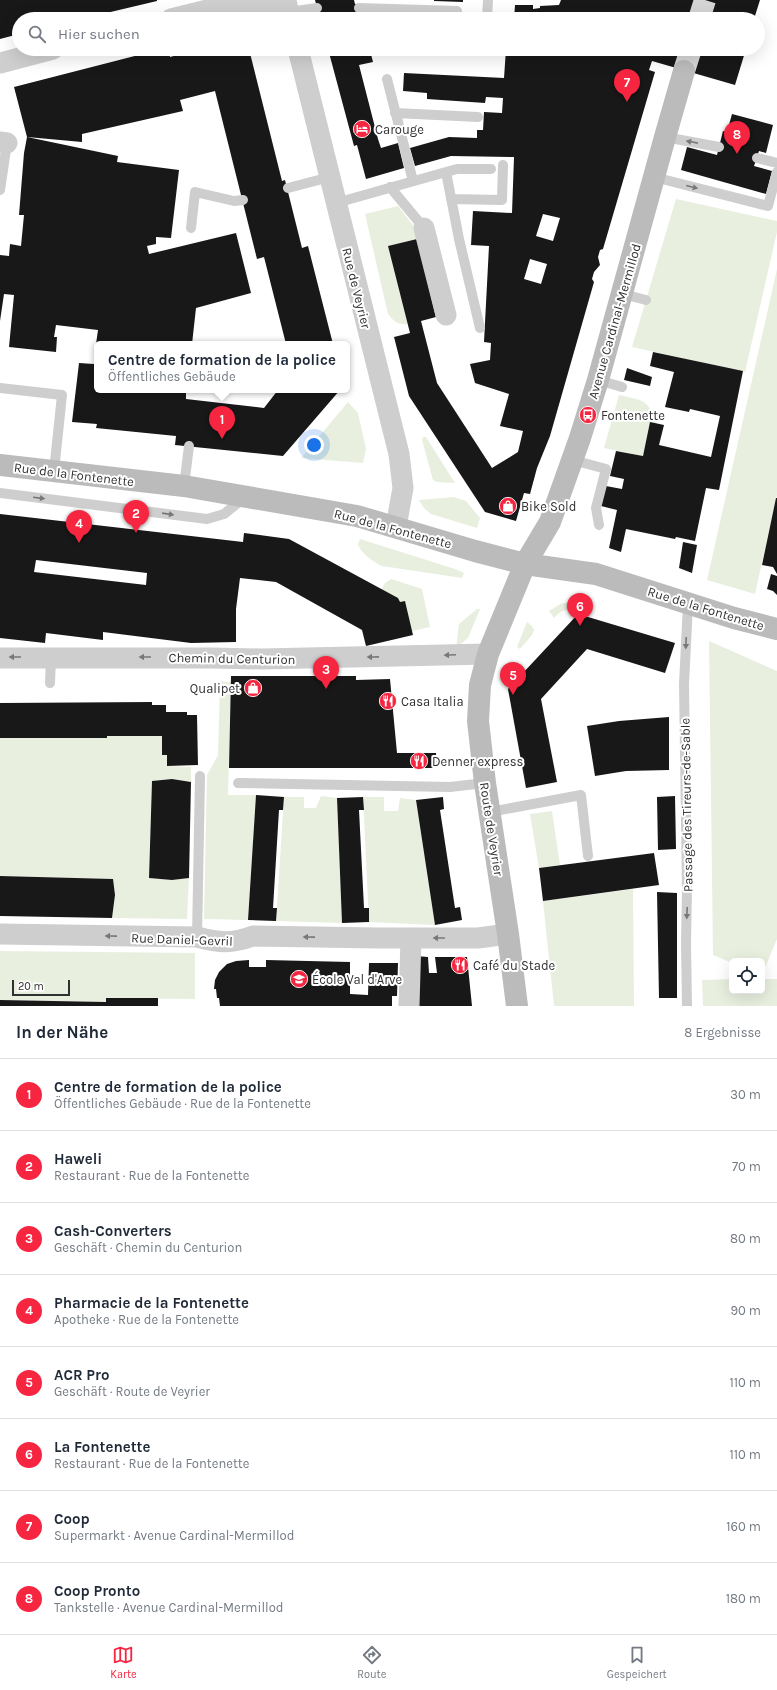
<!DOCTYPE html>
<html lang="de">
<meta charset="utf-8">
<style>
body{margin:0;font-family:Karla,sans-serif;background:#f6f6f7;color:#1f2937}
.controls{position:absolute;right:12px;bottom:12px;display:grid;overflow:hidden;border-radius:6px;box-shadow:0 4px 16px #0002}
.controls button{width:36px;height:36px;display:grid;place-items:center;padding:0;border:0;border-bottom:1px solid #e0e1e3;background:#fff;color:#1f2937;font:20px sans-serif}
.scale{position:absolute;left:12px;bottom:10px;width:58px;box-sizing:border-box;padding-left:4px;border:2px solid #313131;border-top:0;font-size:11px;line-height:14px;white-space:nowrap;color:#313131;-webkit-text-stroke:3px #fff;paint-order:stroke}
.you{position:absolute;left:314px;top:445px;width:14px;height:14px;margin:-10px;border:3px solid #fff;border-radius:50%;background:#1a73e8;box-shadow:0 0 0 6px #1a73e833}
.badge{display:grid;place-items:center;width:26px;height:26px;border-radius:50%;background:#f62640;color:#fff;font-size:13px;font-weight:700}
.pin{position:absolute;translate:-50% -33px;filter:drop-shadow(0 1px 2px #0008)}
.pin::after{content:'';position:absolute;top:21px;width:14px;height:12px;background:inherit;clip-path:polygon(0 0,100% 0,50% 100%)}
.popup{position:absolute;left:94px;top:341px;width:256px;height:52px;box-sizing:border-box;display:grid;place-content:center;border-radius:6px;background:#fff;filter:drop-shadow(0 1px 3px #0005);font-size:13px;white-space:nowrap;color:#747a83}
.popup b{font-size:15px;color:#1f2937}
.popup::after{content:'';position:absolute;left:50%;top:100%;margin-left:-8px;border:8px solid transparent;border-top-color:#fff}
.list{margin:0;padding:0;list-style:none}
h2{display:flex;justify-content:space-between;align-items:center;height:52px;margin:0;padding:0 16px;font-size:17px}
h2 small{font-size:13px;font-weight:400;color:#747a83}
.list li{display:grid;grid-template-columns:26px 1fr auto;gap:12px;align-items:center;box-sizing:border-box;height:72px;padding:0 16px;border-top:1px solid #e0e1e3}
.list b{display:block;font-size:15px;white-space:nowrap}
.list p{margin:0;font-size:13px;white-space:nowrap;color:#747a83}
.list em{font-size:13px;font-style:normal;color:#747a83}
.icon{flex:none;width:22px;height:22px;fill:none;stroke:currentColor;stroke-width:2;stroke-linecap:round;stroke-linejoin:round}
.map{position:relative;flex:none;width:777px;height:1006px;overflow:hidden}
.search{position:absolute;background:#fff;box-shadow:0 4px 16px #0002;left:12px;right:12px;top:12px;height:44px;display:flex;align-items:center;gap:10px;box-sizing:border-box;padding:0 14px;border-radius:22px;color:#747a83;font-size:15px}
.sheet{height:628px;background:#fff}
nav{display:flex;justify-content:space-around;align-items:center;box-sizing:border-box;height:56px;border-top:1px solid #e0e1e3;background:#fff;font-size:11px;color:#747a83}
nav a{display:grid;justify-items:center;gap:2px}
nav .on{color:#f62640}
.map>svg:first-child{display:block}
.green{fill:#e8efdf}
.building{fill:#181818;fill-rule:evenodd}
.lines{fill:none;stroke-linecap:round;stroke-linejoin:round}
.secondary-tunnel{stroke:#d6d6d6;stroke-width:22;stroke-dasharray:22 11;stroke-linecap:butt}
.lane{stroke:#cecece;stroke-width:10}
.street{stroke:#cecece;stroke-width:21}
.secondary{stroke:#bbb;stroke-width:22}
.oneway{fill:#787878}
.labels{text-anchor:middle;stroke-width:4;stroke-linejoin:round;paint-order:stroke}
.poi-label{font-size:13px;fill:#313131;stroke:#fff;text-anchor:start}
.street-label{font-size:13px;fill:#313131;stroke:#fff}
</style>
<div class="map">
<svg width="777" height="1006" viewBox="0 0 777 1006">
<rect width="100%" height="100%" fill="#fff"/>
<!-- green -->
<path class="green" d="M676,199L777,221V232L745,372L632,347Z
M398,206L416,229L417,239L389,246L408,324C398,325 394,322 388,314L365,214Z
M777,269V495L755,594L707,580Z
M619,395C644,401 647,398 657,424L650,422L643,456L604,448Z
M348,402L358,413L366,449L363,463L301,458Z
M423,437H426L455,483L437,482L433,480L422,440Z
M454,497L466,501L480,518L477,528L431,514L424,508L419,500Z
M360,539L455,569L464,573L462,578L382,566C374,562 360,553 358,544Z
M391,579L422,589L430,627L412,631L405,601L400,602L381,590L385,583Z
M562,603H570L579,604L559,613L554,618L549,611Z
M477,609H480L468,638L456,648L459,624Z
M527,622L532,626L534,630L532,635L520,649L517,647Z
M709,641L777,671V939L762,975V961H732V963L713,955Z
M220,681L231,682L228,795H256L248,920L204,919L207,775L218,755Z
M107,736H162V755H167V766L191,767V782L172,779L152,781L149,870L150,878L172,880L189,878L187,919L112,918L115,895L112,879L0,876V738H107Z
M321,796L337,798L342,923L276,921L284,797H304V808H316Z
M363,797H384V811H398L400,798L416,800L435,925L369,922Z
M552,811L560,865L539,868L530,814Z
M633,889L634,1006H554L543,901Z
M0,951L195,953V999L106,998V1002L0,1000Z
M732,979V991H762V979H777V1006H703L702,980Z"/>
<!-- building -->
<path class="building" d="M0,0H157V1L81,19H19V34L0,39Z
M315,0H354L355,4H358L361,16L357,17L358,19H320Z
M434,0H463V2L434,1Z
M561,0H760L754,19H514L515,5H533V9L540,8V6L559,5Z
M162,49H168L170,57L199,49H249L282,181L285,180L302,248L308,246L333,344H286L264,257L257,259L215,91L180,100L183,111L82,134V142L27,137L14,87Z
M328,49L370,50L373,62L359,65L378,139L381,148L398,143L404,168L366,179L357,145L354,146Z
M506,49H746L735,85L652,61L649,70L655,72L603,249L600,250L598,257L600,265L594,272L592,279L594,282L550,436L537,468L530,494L524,493L516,521L485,512L409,396L394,337L410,333L388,246L417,239L436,317L421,321L437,383L492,468L518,452L523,431L500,426L509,394L475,383L470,364L490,360L491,343L484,342L489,246L471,245L473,211L512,213L514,157L451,156L415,166L410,148L449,137L477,138V130H483L484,112L502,113L503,98L486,97L485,103L427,99V93L403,91L404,73L504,78ZM543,214L560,218L553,241L536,236ZM530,259L547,264L541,284L524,279Z
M732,114L773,125L766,153L759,151L754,166L772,171L766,194L681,170L687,147L717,155L723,131L727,132Z
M27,137L118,156L117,162L179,170L171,238L156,237V244L147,246L149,254L236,233L251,293L196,308L192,344H96L98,330L56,325L54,337H57L56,352L9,347L14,295L4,294L0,321V255L9,256L10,244L21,246L24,215H19L24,153Z
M96,348L97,390H186V399L264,408L278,390H340L283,456L175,445L176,436L96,428L97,424L72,422L79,363L94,364Z
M653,352L743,371L719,490L706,488L695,541L676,537L675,539L626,529L621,552L609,548L617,510L601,506L606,486L622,489L624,479L610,476L616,451L643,456L650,422L664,425L659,445L711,457L720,416L690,409L689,412L665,407L674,372L650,366Z
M627,368L652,377L650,386L624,380Z
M776,498H777V574L773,567L762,565Z
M0,514L243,542L244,533L289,539L398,598L400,602L405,601L413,635L366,646L362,630L276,582L240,578L236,609V642L191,643L103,632V640L46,633L45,643L0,638ZM36,560L147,573L146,585L34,572Z
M683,542L697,545L692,573L679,568Z
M771,574L777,576V595L773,591L767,589Z
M578,614L675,643L665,673L587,649L541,699L557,782L526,788L508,689Z
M231,676H356V680L390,679L397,753H436L437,768H229Z
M152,702V705H166V712H187V715H197L198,765L167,766V755H162V736H107V738H0V703Z
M669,717V770L626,771L595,776L587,726L619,721Z
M172,779L191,782L189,878L172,880L149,878L152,781Z
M256,795L284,797L283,810H279L273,908H277L276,921L248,920Z
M675,796L676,849L658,850L657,797Z
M363,797L364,810H359L364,908H369V922L342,923L337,798Z
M443,797L444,809L440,810L455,908L460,907L462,920L435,925L416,800Z
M654,853L659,885L543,901L539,868Z
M0,876L113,879L115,895L112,918L0,916Z
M657,892L677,893V998H659Z
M416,956L428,957L429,973H437L435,957H467L472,1006H416Z
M249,960V967H266V960L350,962V994L368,995L369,963H398L397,996H392V1006H220L219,998H217L216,989H214L215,980L219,972L227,964L236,961Z
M106,998H158V1006H0V1000L106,1002Z"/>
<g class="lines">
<!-- secondary-tunnel -->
<path class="secondary-tunnel" d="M699,19L705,0
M684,71L691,49"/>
<!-- lane -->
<path class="lane" d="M359,8L457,11
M393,9L396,19
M289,12L317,8
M487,19L488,0
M387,79L413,181
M395,113L478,117
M665,137L719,147
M757,158L777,163
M446,172L457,169H491
M654,177L768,206L777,172
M390,187L424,228
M288,188L330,177
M0,190L7,143
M451,199L502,200L503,165
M336,203L446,172L459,239L480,328
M191,228L195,192L234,201L243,200
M623,294L646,300
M598,380L622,387
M0,388L62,395L54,471
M573,460L606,469L596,508L599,525
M184,486L189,446
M0,493L207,519L224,514L244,498
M50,683L51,657
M238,783L450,787L485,783
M490,812L581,795L588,856
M197,937L200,776
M687,1006L686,944L687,889L684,684L688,604"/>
<!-- street -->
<path class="street" d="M286,0L290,19
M171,19L227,5L250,10L286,1
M298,49L399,454L403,488L396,527
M0,63L53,49
M0,142L7,143
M424,228L446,315
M0,658H212L261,659L488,654
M0,934L197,937C219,943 232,944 253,936L378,938H478L508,934
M409,1006L411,938"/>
<!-- secondary -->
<path class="secondary" d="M0,465L184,486L357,516L475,551L525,564L596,574L734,618L777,629
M517,1006L508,934L485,783L478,721L480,685L488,654L525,564L550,522L580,438L598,380L665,137L684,71"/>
</g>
<!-- one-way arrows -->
<defs><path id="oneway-solid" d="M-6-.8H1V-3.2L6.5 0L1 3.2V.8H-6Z"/></defs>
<g class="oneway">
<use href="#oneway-solid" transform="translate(692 142) rotate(-169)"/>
<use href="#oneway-solid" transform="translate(692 187) rotate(14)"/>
<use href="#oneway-solid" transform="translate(39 498) rotate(7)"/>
<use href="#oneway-solid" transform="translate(168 514) rotate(8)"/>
<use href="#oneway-solid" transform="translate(686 643) rotate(92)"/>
<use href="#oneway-solid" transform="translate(450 655) rotate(178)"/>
<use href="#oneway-solid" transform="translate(15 657) rotate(180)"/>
<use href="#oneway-solid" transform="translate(145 657) rotate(-180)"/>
<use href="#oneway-solid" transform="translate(373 657) rotate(179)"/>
<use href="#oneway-solid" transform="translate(687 913) rotate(92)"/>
<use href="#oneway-solid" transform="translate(111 936) rotate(-179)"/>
<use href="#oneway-solid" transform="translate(309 937) rotate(-179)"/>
<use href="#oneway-solid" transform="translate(439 938) rotate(180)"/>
</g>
<!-- icons -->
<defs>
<symbol id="hotel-disc" viewBox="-11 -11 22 22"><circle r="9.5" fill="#f62640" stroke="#fff"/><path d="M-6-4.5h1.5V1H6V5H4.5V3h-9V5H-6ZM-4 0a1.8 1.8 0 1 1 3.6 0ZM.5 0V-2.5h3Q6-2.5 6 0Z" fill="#fff"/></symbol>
<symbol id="bus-disc" viewBox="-11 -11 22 22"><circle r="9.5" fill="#f62640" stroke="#fff"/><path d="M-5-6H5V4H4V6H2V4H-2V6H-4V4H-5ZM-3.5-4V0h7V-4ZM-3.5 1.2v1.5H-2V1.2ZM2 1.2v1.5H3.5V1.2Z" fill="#fff"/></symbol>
<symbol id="shop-disc" viewBox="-11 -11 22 22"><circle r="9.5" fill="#f62640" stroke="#fff"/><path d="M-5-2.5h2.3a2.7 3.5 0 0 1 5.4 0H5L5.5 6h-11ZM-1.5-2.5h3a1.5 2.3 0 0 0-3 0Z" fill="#fff"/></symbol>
<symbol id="restaurant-disc" viewBox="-11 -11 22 22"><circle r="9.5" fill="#f62640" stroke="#fff"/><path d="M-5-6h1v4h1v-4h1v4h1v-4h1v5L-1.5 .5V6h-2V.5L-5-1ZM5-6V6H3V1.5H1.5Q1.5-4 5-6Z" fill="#fff"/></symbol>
<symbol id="school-disc" viewBox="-11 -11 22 22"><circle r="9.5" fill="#f62640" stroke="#fff"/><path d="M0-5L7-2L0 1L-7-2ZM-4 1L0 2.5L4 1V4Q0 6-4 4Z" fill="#fff"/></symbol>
</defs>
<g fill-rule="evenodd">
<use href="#hotel-disc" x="352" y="119" width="20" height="20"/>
<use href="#bus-disc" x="578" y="405" width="20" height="20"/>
<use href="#shop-disc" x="498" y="496" width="20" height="20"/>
<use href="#shop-disc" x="243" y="678" width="20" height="20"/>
<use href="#restaurant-disc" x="378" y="691" width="20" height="20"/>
<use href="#restaurant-disc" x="409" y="751" width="20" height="20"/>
<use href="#restaurant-disc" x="450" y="955" width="20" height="20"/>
<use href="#school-disc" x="289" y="969" width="20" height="20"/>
</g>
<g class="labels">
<!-- poi labels -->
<g class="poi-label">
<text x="375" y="134">Carouge</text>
<text x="601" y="420">Fontenette</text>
<text x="521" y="511">Bike Sold</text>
<text x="240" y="693" text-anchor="end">Qualipet</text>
<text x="401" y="706">Casa Italia</text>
<text x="432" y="766">Denner express</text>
<text x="473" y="970">Café du Stade</text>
<text x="312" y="984">École Val d'Arve</text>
</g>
<!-- street labels -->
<g class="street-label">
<text transform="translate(357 288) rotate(76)" y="5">Rue de Veyrier</text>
<text transform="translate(614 321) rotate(-74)" y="5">Avenue Cardinal-Mermillod</text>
<text transform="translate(74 474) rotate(7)" y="5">Rue de la Fontenette</text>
<text transform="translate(393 528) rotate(15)" y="5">Rue de la Fontenette</text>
<text transform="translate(706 608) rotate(17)" y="5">Rue de la Fontenette</text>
<text transform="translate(232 658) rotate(1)" y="5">Chemin du Centurion</text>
<text transform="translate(686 805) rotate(-91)" y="5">Passage des Tireurs-de-Sable</text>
<text transform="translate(492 829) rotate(81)" y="5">Route de Veyrier</text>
<text transform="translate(182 939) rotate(2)" y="5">Rue Daniel-Gevril</text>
</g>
</g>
</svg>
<div class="controls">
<button><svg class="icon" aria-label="locate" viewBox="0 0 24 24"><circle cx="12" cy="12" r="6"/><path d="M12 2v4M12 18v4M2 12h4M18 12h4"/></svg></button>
</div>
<div class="scale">20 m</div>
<div class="you"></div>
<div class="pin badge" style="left:222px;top:439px">1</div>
<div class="popup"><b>Centre de formation de la police</b>Öffentliches Gebäude</div>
<div class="pin badge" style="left:136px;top:533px">2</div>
<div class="pin badge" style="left:326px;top:689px">3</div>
<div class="pin badge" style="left:79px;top:543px">4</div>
<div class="pin badge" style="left:513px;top:695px">5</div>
<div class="pin badge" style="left:580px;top:626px">6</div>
<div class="pin badge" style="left:627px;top:102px">7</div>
<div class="pin badge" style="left:737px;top:154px">8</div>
<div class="search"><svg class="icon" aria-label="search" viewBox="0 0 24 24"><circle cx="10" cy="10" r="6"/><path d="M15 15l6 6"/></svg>Hier suchen</div>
</div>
<section class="sheet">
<h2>In der Nähe<small>8 Ergebnisse</small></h2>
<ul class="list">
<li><span class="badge">1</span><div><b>Centre de formation de la police</b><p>Öffentliches Gebäude · Rue de la Fontenette</p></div><em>30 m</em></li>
<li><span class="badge">2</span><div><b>Haweli</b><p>Restaurant · Rue de la Fontenette</p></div><em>70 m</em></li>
<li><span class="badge">3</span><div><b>Cash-Converters</b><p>Geschäft · Chemin du Centurion</p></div><em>80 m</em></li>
<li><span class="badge">4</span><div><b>Pharmacie de la Fontenette</b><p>Apotheke · Rue de la Fontenette</p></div><em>90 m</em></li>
<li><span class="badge">5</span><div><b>ACR Pro</b><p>Geschäft · Route de Veyrier</p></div><em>110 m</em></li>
<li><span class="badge">6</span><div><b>La Fontenette</b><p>Restaurant · Rue de la Fontenette</p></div><em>110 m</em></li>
<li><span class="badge">7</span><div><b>Coop</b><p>Supermarkt · Avenue Cardinal-Mermillod</p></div><em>160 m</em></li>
<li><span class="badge">8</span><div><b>Coop Pronto</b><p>Tankstelle · Avenue Cardinal-Mermillod</p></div><em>180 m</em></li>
</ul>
</section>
<nav>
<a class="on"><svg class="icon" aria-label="map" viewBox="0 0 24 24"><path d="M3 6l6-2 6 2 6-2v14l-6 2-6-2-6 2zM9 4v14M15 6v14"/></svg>Karte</a>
<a><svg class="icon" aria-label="directions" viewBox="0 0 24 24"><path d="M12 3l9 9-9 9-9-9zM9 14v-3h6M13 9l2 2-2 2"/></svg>Route</a>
<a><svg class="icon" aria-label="saved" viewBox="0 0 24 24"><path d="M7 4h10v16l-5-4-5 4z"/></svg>Gespeichert</a>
</nav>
